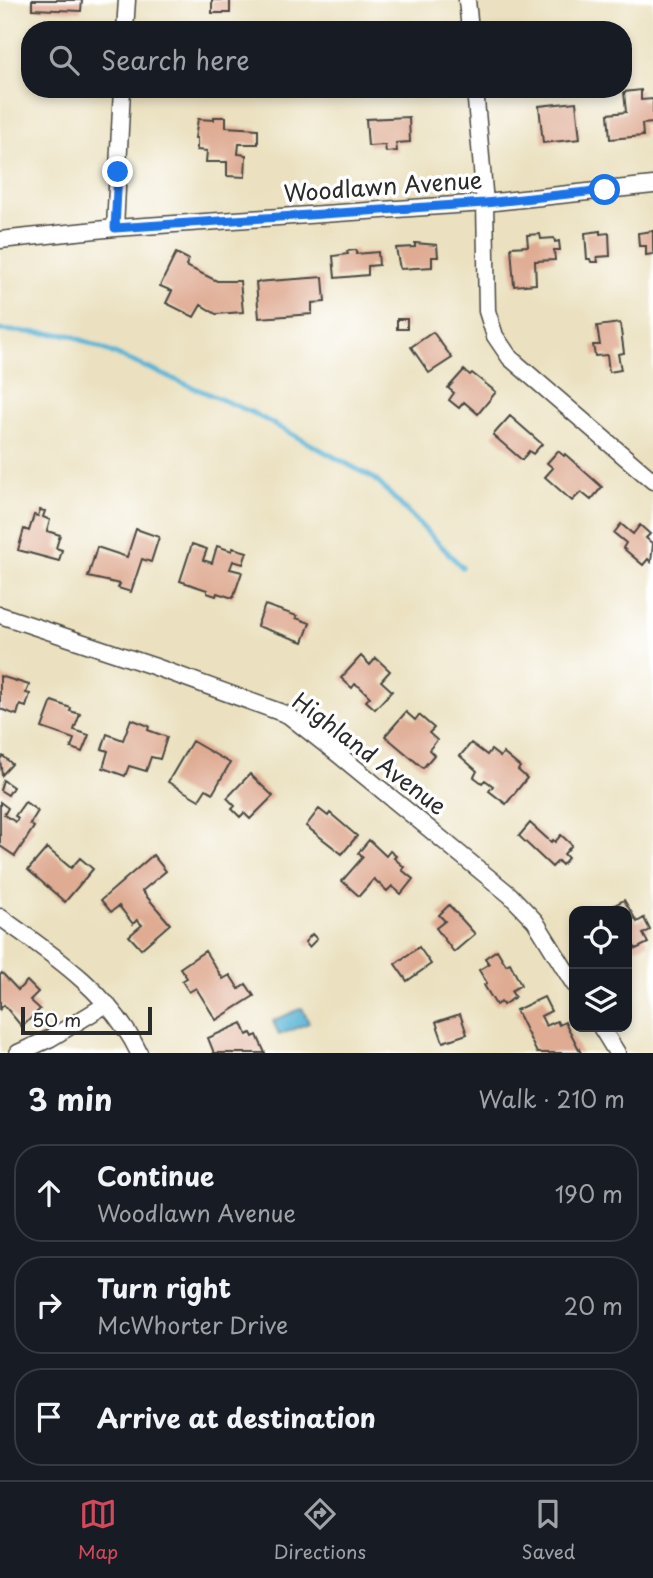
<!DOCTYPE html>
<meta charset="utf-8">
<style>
body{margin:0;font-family:"Playpen Sans",sans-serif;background:#20242c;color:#f1f3f6}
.controls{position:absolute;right:21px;bottom:21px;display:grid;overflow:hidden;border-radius:14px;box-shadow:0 4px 10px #0003}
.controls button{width:63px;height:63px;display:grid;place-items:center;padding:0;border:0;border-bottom:2px solid #363941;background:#171b24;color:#f1f3f6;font:35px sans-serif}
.scale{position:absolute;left:21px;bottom:18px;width:131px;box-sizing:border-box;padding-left:7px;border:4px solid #2b2b2b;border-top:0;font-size:19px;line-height:24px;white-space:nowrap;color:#2b2b2b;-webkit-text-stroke:5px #fff;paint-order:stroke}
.stop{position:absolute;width:21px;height:21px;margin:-16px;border:5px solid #1a73e8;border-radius:50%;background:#fff}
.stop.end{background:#1a73e8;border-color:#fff;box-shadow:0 2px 7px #0008}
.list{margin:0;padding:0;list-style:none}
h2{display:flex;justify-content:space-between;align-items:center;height:91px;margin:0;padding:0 28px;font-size:30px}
h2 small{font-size:23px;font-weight:400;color:#9ea1a6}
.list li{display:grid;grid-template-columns:46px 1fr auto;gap:21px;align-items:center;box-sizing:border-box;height:98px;margin:0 14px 14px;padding:0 14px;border:2px solid #363941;border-radius:28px}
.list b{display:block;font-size:26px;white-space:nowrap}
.list p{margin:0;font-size:23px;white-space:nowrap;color:#9ea1a6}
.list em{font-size:23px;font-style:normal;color:#9ea1a6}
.icon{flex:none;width:38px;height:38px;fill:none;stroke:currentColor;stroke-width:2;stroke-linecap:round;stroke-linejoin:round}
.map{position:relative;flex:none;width:653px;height:1053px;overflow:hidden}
.search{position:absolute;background:#171b24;box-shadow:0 4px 10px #0003;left:21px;right:21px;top:21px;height:77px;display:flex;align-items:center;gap:18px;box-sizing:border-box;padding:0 24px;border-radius:28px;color:#9ea1a6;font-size:26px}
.sheet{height:427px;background:#171b24}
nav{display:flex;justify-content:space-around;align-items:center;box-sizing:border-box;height:98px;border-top:2px solid #363941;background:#171b24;font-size:19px;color:#9ea1a6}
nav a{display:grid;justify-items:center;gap:4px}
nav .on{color:#d1495b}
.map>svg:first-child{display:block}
.water{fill:#57b3d5;stroke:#416f80;stroke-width:2}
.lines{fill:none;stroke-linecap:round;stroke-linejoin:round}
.stream{stroke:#57b3d5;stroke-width:5}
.building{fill:#dfab93}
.street-casing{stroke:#484641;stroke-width:19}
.street{stroke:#fff;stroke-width:16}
.route{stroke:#1a73e8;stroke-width:9}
.labels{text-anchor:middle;stroke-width:7;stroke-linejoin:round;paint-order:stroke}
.street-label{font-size:23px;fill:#2b2b2b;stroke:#fff}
</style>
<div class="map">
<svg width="653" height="1053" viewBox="0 0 653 1053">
<rect width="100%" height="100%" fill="#fff"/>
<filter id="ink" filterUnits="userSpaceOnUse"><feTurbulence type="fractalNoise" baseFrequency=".0143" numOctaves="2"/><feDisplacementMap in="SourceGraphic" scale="14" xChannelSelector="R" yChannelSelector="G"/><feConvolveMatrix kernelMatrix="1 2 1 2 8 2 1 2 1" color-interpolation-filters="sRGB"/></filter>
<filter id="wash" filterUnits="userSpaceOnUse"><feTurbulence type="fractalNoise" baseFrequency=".00686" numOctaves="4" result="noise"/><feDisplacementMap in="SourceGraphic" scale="28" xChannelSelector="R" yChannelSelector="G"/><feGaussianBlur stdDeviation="1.57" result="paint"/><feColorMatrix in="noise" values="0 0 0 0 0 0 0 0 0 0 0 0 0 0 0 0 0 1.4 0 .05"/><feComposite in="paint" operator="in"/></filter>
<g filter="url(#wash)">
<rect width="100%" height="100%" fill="#ebe1c0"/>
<!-- water -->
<path class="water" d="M302,1008L309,1023L279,1035L273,1021Z"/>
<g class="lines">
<!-- stream -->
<path class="stream" d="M0,330L70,335L251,412L375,479L462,567"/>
</g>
<g id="blocks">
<!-- building -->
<path class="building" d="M32,0H82L81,11L32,9Z
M212,0H230V13H212Z
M392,24V30H366L365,27Z
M641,90V100L653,99V123L642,124L643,136L610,139L608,114L626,112L624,92Z
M576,102L580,139L543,143L539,106Z
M214,117H226V127L258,129V144H239L238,154L246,155L245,177L227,176V162H206L207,151L197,150V138H195L198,119L214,120Z
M409,117L410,142L396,143L397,151L386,152L385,145L368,146L366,119Z
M600,231V234L609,233L610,256L597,257L598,262H591L590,259H587L585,233Z
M653,231V254L646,255V246H639L638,233Z
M540,234L541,239L554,238L555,242L559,241L560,250H554L555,260L535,261L536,284L514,286L511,247L528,246L527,235Z
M415,243L437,245L438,257H432V267L400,269L396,248L415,247Z
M356,250V254L378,252L379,265L368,266V275L335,278L333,256L348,254L347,251Z
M176,253L188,259L186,266L217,281H240L243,312L216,314L201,305L194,317L166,303L172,291L160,286Z
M323,277L325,302L312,303V314L259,318L256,282Z
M397,319H407V329H397Z
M620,323L624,353L618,354L621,370L609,372L607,355L595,356L593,345H600L597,326Z
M433,332L452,358L429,373L411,347Z
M464,370L470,375L472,373L496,392L478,414L464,402L459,408L449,400L454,393L448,388Z
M510,416L542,444L533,454L529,451L522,460L493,435Z
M558,451L564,456L565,454L602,487L591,500L581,492L572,501L545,477L553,468L547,463Z
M40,510L45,511L43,517L50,520L47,531L60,535L56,548L62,550L59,561L18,550L24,529L29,531L34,515L38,516Z
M621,524L633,534L640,525L650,534L646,538L653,544L651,562L648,559L643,565L623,548L626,543L614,533Z
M136,529L159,537L151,562L142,559L131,592L118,588L120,584L88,577L97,547L127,557Z
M192,544L207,549L203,560L212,563L217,546L232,551L233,548L247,552L243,564L233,561L230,569L242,572L233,598L217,593L216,596L207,593V590L180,581Z
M265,605L297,616L296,618L310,623L303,642L257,626Z
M361,656L370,665L376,658L390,671L381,681L392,691L375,709L366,701L370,697L360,687L355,684L352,688L341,678Z
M0,676L29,685L26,693L30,694L26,707L20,705L17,715L0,709Z
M52,701L71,708L70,711L80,714L74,730L89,735L82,752L71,748L74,739L42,728Z
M406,712L415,720L419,715L434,728L429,733L437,740L429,750L434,755L423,768L385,736Z
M131,719L149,726L148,730L167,737L160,759L151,757L146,771L129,766L125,776L103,768L108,751L102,749L107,734L123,740Z
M192,741L230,763L213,793L206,789L199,800L168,782Z
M471,743L487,755L491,750L500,757L503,753L520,767L518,770L527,778L506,804L489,791L493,786L485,780L482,783L474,777L477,771L460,756Z
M3,756L12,764L2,775L0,759Z
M250,774L273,796L250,819L244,813L240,817L232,809L235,806L227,798Z
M3,780L13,787L8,795L0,790Z
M0,802L8,808L4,815L16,822L18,818L15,816L25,802L38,811L30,824L34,827L15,856L0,846Z
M319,809L328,816L330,813L357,836L342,854L306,826Z
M530,823L551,842L553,840L555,842L561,835L572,845L564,854L568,858L562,865L558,861L552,867L519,836Z
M369,840L386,856L390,851L396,856L394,858L404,867L402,870L413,879L401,894L392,886L387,891L374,879L359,896L342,881L363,857L358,853Z
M47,848L71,868L80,858L93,869L65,902L28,870Z
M153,855L166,871L142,891L170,924L141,949L129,936L142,925L137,920L133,924L119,906L111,912L101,900Z
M624,900L637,922L644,918L650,930L643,934L648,943L636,949L632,943L627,946V911H603Z
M449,905L475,934L454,952L436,928L445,921L439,915Z
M312,934L317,939L309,947L305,942Z
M419,947L431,964L407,981L395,964Z
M497,950L506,965L510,963L521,985L511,991L515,997L503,1005L501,1002L496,1005L484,985L487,983L479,970L489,964L485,958Z
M205,951L223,979L230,975L239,989L246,984L254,996L216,1020L196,988L189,992L182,981L187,978L180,968Z
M2,973L18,990L27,981L38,992L30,1000L40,1009L22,1027L4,1005L0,1009V975Z
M544,997L551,1011L541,1016L546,1026L557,1021L559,1025L565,1022L581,1053H537L516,1010Z
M460,1014L467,1034L443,1042L436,1022Z
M242,1023L247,1035L251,1033L253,1037L257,1035L265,1053H214L208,1038Z"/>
</g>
</g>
<g filter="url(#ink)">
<use href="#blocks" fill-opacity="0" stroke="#484641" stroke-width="2"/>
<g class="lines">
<defs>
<path id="street" d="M467,0L470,30
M125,30L127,0
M475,89L485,203L487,311L495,336L510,358L653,481
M115,228L122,89
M0,240L115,228L485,203L653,185
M0,615L153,666L288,715L339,755L510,895L535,921L574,984
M0,917C52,954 111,993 139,1053
M601,1027L617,1053
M18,1053L51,1038L107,1004"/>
</defs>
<!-- street casing -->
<use href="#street" class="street-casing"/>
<!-- street -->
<use href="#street" class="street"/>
</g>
</g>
<g class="lines" filter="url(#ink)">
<!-- route -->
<path class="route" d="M118,172L115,228L485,203L605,190"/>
</g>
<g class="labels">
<!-- street labels -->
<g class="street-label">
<text transform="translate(383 187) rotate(-4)" y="8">Woodlawn Avenue</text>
<text transform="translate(369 754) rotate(37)" y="8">Highland Avenue</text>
</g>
</g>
</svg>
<div class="controls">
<button><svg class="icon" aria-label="locate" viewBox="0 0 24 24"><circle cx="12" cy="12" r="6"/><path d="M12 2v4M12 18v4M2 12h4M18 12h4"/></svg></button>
<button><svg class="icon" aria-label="layers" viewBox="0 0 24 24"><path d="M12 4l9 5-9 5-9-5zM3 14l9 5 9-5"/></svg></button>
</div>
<div class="scale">50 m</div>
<div class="stop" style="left:605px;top:190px"></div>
<div class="stop end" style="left:118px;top:172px"></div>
<div class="search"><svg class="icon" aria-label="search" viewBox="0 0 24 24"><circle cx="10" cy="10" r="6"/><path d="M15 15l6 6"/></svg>Search here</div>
</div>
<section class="sheet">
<h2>3 min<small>Walk · 210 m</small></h2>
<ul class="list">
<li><svg class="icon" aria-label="ahead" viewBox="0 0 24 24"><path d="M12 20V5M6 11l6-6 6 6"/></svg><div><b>Continue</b><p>Woodlawn Avenue</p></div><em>190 m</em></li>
<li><svg class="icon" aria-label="right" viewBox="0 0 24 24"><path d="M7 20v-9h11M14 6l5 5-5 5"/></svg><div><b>Turn right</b><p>McWhorter Drive</p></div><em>20 m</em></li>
<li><svg class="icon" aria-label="arrive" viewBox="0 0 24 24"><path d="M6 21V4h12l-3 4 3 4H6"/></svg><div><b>Arrive at destination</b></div></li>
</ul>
</section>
<nav>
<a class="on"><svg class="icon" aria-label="map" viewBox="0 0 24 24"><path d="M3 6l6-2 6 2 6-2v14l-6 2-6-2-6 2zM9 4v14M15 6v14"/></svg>Map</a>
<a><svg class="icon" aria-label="directions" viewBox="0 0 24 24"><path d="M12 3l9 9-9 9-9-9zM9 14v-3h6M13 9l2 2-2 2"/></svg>Directions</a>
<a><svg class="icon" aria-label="saved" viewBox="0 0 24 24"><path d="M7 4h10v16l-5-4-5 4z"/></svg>Saved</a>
</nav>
